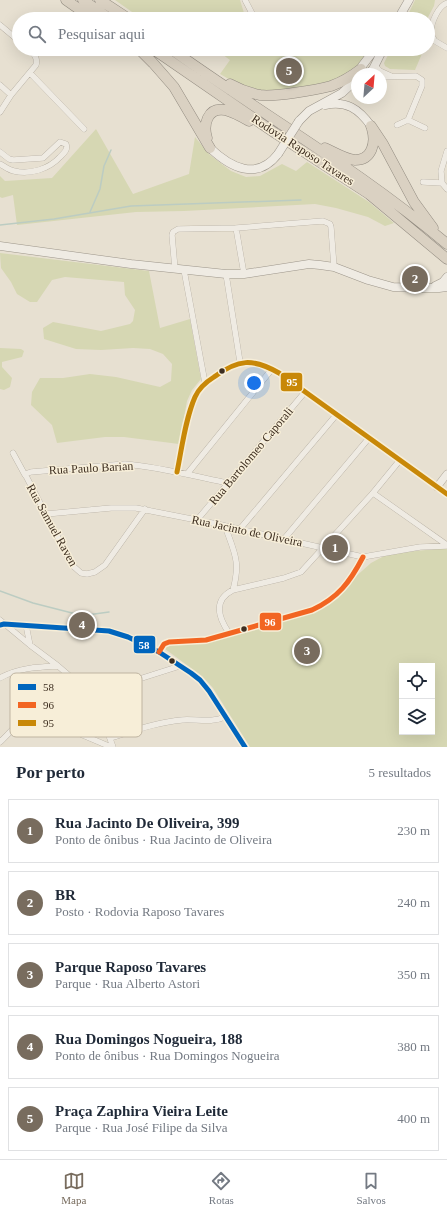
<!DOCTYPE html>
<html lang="pt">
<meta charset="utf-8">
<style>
body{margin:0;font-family:Georgia,serif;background:#f2f2f3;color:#1f2937}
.controls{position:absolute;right:12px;bottom:12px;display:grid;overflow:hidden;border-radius:0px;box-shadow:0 4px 16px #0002}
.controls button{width:36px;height:36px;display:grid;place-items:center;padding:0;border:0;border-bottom:1px solid #e0e1e3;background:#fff;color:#1f2937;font:20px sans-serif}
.compass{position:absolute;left:351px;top:68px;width:36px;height:36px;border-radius:50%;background:#fff;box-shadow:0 4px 16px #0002;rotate:26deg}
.you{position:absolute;left:254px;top:383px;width:14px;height:14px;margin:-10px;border:3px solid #fff;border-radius:50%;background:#1a73e8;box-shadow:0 0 0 6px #1a73e833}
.badge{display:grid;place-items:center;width:26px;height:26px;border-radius:50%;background:#786c5e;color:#fff;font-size:13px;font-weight:700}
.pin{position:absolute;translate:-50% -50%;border:2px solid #fff;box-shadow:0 1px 4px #0006}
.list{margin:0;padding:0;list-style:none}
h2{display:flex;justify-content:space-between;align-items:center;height:52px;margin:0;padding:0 16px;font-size:17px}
h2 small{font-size:13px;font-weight:400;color:#747a83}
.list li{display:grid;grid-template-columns:26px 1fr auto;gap:12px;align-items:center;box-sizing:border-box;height:64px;margin:0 8px 8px;padding:0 8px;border:1px solid #e0e1e3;border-radius:0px}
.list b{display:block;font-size:15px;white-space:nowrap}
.list p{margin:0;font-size:13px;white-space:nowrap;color:#747a83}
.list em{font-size:13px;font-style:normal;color:#747a83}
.icon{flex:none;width:22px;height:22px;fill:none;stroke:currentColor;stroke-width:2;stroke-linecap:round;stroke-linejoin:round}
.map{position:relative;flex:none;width:447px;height:747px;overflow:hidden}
.search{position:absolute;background:#fff;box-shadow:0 4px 16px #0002;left:12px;right:12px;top:12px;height:44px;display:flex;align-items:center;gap:10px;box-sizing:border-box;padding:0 14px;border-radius:22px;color:#747a83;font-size:15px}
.sheet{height:412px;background:#fff}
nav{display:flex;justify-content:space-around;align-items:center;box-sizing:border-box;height:56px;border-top:1px solid #e0e1e3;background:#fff;font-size:11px;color:#747a83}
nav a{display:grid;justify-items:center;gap:2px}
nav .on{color:#786c5e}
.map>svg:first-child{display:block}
.green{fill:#d6d7b3;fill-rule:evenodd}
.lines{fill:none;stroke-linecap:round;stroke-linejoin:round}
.stream{stroke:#bcccc2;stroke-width:1.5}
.minor-casing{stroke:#ada599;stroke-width:6}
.tertiary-casing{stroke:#ada599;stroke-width:8}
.secondary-casing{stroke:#9c958a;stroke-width:9}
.motorway-casing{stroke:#928b80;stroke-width:11}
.minor{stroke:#efebe3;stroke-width:5.5}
.tertiary{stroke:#efebe3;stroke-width:7}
.secondary{stroke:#efebe3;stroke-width:8}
.motorway{stroke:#dad1c2;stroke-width:10}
.secondary-bridge-casing{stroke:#9c958a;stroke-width:9;stroke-linecap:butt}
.secondary-bridge{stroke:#efebe3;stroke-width:8}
.bus-1-casing{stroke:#f7eed8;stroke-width:8}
.bus-2-casing{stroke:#f7eed8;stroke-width:8}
.bus-3-casing{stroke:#f7eed8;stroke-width:8}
.bus-1{stroke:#0065bd;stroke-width:5}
.bus-2{stroke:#f26522;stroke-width:5}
.bus-3{stroke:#c88808;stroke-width:5}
.bus-dot{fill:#3d2e20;stroke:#f7eed8;stroke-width:1.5}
.labels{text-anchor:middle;stroke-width:3;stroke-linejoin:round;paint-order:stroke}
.street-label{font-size:12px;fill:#3d2e20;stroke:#f7eed8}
.key{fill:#f7eed8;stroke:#bfb4a1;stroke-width:1}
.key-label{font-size:11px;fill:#3d2e20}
.line-badge{stroke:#f7eed8;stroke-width:1.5}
.badge-label{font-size:11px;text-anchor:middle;font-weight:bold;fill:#fff}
</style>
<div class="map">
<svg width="447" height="747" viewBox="0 0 447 747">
<rect width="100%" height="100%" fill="#e7e0d1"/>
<!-- green -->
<path class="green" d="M115,0H240L244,13L248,19H142Z
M415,0H435L434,6L427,19H406Z
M215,49H369L370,52L359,68L332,85L263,93L239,85L220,74L230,60Z
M391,49H424L415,70L390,69L385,66L384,63Z
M96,129L133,194L189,174L195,137L210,155L231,171L246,177L260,176L282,164L296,171L307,162L369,202L394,223L385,226L368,217L336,208L315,204L184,211L136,212L17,225L13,195L2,198L0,197V176L5,181L52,178Z
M0,253L149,271L160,328L190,319L201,379L192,390L187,401L179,444L124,437H105L57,443L52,425L31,405L32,392L40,378H63L90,374L116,377L160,387L171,381L172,364L163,354L150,349L133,348L101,350L76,349L44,339L43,328L53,322L101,331L130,324L133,321L135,310L125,295L124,282L65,277L52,280L37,302H30L17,294L11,282L1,268Z
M0,348L21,349L24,351L22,357L2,362V367L12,378L10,387L4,390L0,389Z
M447,548V747H250L213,688L202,676L161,646L208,641L310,614L329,605L341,594L354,578L371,563L384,556L405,552ZM402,666H432V732H402Z"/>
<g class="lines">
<!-- stream -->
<path class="stream" d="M90,212L100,189L104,166L111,150
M0,225L54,219L131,206L301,200
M0,591L33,603L76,614L87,615L109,612"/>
<defs>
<path id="minor" d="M245,0L255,19
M447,3C438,6 431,23 431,32C431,35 433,38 435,41L447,48
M0,25L19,41
M375,66L380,71L391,76
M30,73L84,129
M381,77L416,76L422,80V86L408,120L397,125
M0,85L11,95
M0,112L11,95L36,65C38,58 34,54 29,49
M408,120L425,128
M0,152L9,159L13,160L43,158L60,142L66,144C68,150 64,153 60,157C49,169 30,175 14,171C9,170 4,166 0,164
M423,182L442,183L447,189
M442,183L441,171L447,151
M236,228L244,274
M175,269L172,235L173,232L178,229L236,228L323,221L330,224L331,227L334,267
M184,270L205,383
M226,274L240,362
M13,453L25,475
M177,472C182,448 185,420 195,397C199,388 206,382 214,377C238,359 253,358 279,373L447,494
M187,474L272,369
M373,493L447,545
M145,509L105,565L95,572L87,574L81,573L73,566L66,553L25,474L31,472L125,464C159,467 194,476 228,483
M46,514L111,508H136L217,524L363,557L420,547L447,546
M197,520L305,392
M225,526C234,552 241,561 233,590C213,600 218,617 229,633
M240,529L337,414
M284,539L369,438
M233,590L284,578L301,572L373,493L400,460
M0,620L30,645L58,666L92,695L97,702L113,747
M0,625L4,624L109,631L128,637L159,652L191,673L200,680L209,691L245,747
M26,625L30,645
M159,652L164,644L169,642L206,640L312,610C338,598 350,582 363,557
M0,678C18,668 37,667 57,666
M92,695L114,687L180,666
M110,738C133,731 158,722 182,720C196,719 212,723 225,717
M0,742C12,731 22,715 40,717L111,747"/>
<path id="tertiary" d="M437,487L447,474"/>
<path id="secondary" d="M398,19L409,0
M363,73L361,69L362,66L375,49
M368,74L373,69L383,49
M325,105C346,100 359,109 371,126
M299,121L309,111L342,93L357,79
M210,148C231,168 257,181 278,154
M0,246L131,264L226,274H244L309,264L320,265L334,267L368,280L393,287L416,288H439L447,287
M435,286L443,282L447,277"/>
<path id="motorway" d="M66,0L93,19
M83,0L110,19
M100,0L129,19
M139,49L153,63L174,87L210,148
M153,49L275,133L369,194L447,259
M171,49C263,115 361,171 447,244
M230,84C239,89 250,93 260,95C274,97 316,90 331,86C342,82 352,76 361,69
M371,126L383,144L414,202L433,228
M207,138C203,125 207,107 225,110C233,112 242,117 249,121
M325,148C334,152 345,159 355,160C372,160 376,143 372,129"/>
</defs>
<!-- minor casing -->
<use href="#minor" class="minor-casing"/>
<!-- tertiary casing -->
<use href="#tertiary" class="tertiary-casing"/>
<!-- secondary casing -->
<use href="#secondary" class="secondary-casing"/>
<!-- motorway casing -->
<use href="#motorway" class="motorway-casing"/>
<!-- minor -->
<use href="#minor" class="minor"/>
<!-- tertiary -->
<use href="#tertiary" class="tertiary"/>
<!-- secondary -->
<use href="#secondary" class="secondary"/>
<!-- motorway -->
<use href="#motorway" class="motorway"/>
<defs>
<path id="secondary-bridge" d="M278,154L299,121"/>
</defs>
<!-- secondary-bridge casing -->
<use href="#secondary-bridge" class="secondary-bridge-casing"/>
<!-- secondary-bridge -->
<use href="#secondary-bridge" class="secondary-bridge"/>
<defs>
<path id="bus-1" d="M0,625L4,624L109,631L128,637L159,652L191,673L200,680L209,691L245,747"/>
<path id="bus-2" d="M159,652L164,644L169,642L206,640L312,610C338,598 350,582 363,557"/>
<path id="bus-3" d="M177,472C182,448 185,420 195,397C199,388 206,382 214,377C238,359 253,358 279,373L447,494"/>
</defs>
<!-- bus-1 casing -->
<use href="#bus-1" class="bus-1-casing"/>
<!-- bus-2 casing -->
<use href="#bus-2" class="bus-2-casing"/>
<!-- bus-3 casing -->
<use href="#bus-3" class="bus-3-casing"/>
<!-- bus-1 -->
<use href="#bus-1" class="bus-1"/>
<!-- bus-2 -->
<use href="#bus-2" class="bus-2"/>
<!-- bus-3 -->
<use href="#bus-3" class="bus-3"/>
</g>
<!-- markers -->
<g class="bus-dot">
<circle cx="222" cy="371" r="3.5"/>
<circle cx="244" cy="629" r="3.5"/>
<circle cx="172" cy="661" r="3.5"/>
</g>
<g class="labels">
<!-- street labels -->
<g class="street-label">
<text transform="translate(303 150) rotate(33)" y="4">Rodovia Raposo Tavares</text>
<text transform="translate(251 456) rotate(-50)" y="4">Rua Bartolomeo Caporali</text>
<text transform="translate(91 468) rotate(-3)" y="4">Rua Paulo Barian</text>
<text transform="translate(52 525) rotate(61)" y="4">Rua Samuel Raven</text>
<text transform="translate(247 531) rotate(12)" y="4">Rua Jacinto de Oliveira</text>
</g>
</g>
<!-- legend -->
<rect x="10" y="673" width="132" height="64" rx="6" class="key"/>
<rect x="18" y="684" width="18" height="6" fill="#0065bd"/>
<rect x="18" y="702" width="18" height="6" fill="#f26522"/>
<rect x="18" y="720" width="18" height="6" fill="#c88808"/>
<g class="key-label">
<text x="43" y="691">58</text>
<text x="43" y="709">96</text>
<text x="43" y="727">95</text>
</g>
<g class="line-badge">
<rect x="280" y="372" width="23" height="20" rx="4" fill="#c88808"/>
<rect x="259" y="612" width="23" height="19" rx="4" fill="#f26522"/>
<rect x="133" y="635" width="23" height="19" rx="4" fill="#0065bd"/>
</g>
<g class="badge-label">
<text x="292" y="386">95</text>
<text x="270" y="626">96</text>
<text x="144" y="649">58</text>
</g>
</svg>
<div class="controls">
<button><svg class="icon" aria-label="locate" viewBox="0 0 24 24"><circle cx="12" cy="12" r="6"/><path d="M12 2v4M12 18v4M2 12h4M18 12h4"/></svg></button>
<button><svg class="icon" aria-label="layers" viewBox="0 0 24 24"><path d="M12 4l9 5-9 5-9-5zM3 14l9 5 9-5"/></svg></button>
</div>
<svg class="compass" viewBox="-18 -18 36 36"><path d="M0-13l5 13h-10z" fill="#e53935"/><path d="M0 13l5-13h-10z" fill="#747a83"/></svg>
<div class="you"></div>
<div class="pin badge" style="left:335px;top:548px">1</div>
<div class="pin badge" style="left:415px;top:279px">2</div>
<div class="pin badge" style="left:307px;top:651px">3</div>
<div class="pin badge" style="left:82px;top:625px">4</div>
<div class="pin badge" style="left:289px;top:71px">5</div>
<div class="search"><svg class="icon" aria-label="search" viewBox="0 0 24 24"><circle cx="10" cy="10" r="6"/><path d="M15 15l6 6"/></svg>Pesquisar aqui</div>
</div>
<section class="sheet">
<h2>Por perto<small>5 resultados</small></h2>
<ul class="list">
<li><span class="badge">1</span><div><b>Rua Jacinto De Oliveira, 399</b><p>Ponto de ônibus · Rua Jacinto de Oliveira</p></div><em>230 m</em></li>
<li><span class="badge">2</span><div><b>BR</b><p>Posto · Rodovia Raposo Tavares</p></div><em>240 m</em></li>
<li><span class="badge">3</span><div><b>Parque Raposo Tavares</b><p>Parque · Rua Alberto Astori</p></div><em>350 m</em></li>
<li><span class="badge">4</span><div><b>Rua Domingos Nogueira, 188</b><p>Ponto de ônibus · Rua Domingos Nogueira</p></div><em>380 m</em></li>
<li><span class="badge">5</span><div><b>Praça Zaphira Vieira Leite</b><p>Parque · Rua José Filipe da Silva</p></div><em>400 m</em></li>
</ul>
</section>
<nav>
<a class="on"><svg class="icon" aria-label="map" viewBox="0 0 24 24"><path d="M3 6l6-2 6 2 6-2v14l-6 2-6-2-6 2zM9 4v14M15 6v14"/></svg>Mapa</a>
<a><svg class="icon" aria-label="directions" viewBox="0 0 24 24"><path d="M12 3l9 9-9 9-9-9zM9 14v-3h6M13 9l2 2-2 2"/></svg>Rotas</a>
<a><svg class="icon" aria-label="saved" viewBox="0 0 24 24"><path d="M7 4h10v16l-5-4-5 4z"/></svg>Salvos</a>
</nav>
